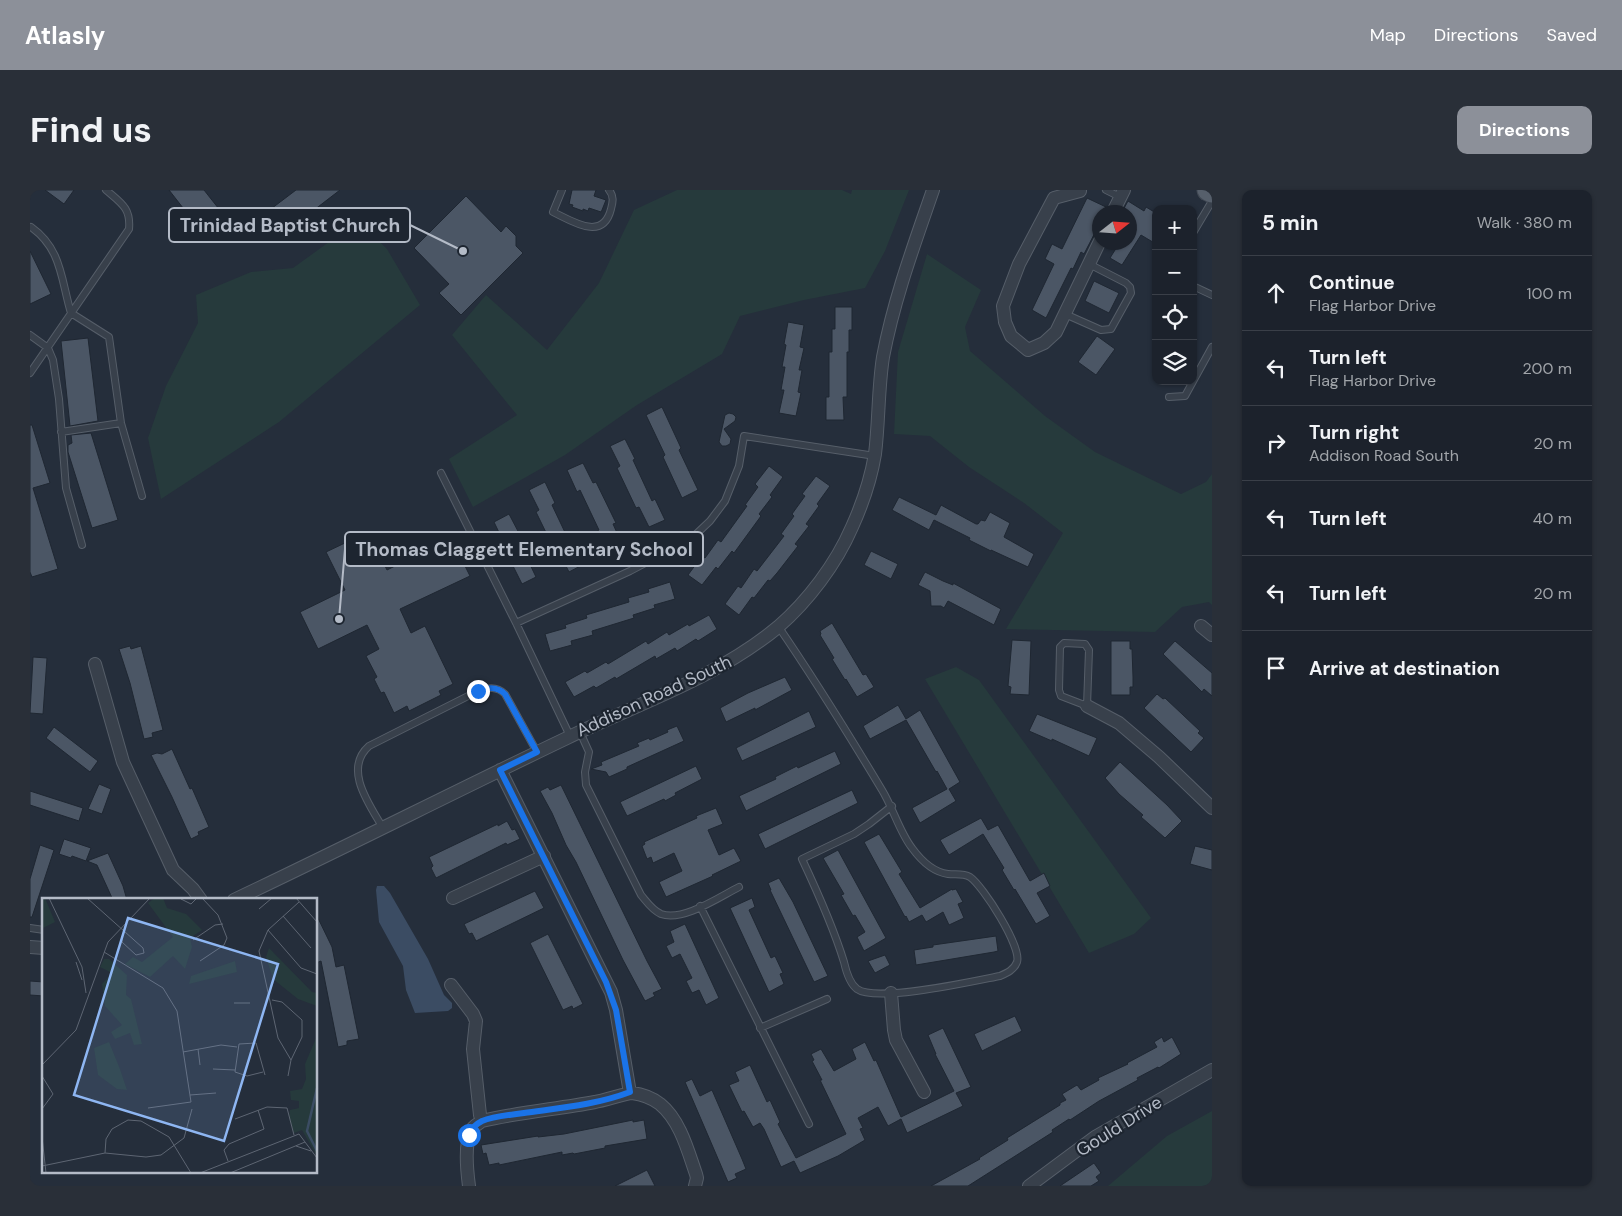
<!DOCTYPE html>
<meta charset="utf-8">
<style>
body{margin:0;font-family:"DM Sans",sans-serif;background:#292f38;color:#f1f3f6}
.controls{position:absolute;right:15px;top:15px;display:grid;overflow:hidden;border-radius:10px;box-shadow:0 1px 4px #0004}
.controls button{width:45px;height:45px;display:grid;place-items:center;padding:0;border:0;border-bottom:1px solid #3a3f48;background:#1c222c;color:#f1f3f6;font:25px sans-serif}
.compass{position:absolute;left:1062px;top:15px;width:45px;height:45px;border-radius:50%;background:#1c222c;box-shadow:0 1px 4px #0004;rotate:73deg}
.stop{position:absolute;width:15px;height:15px;margin:-11px;border:4px solid #1a73e8;border-radius:50%;background:#fff}
.stop.end{background:#1a73e8;border-color:#fff;box-shadow:0 1px 5px #0008}
.list{margin:0;padding:0;list-style:none}
h2{display:flex;justify-content:space-between;align-items:center;height:65px;margin:0;padding:0 20px;font-size:21px}
h2 small{font-size:16px;font-weight:400;color:#a0a4a9}
.list li{display:grid;grid-template-columns:32px 1fr auto;gap:15px;align-items:center;box-sizing:border-box;height:75px;padding:0 20px;border-top:1px solid #3a3f48}
.list b{display:block;font-size:19px;white-space:nowrap}
.list p{margin:0;font-size:16px;white-space:nowrap;color:#a0a4a9}
.list em{font-size:16px;font-style:normal;color:#a0a4a9}
.icon{flex:none;width:28px;height:28px;fill:none;stroke:currentColor;stroke-width:2;stroke-linecap:round;stroke-linejoin:round}
.map{position:relative;flex:none;width:1182px;height:996px;overflow:hidden;border-radius:10px}
header{display:flex;align-items:center;gap:30px;box-sizing:border-box;height:70px;padding:0 25px;background:#8c9099;color:#fff}
header strong{font-size:24px}
nav{display:flex;gap:28px;margin-inline-start:auto;font-size:18px}
.intro{display:flex;align-items:center;justify-content:space-between;box-sizing:border-box;height:120px;padding:0 30px}
h1{margin:0;font-size:35px}
.button{padding:12px 22px;border-radius:10px;background:#8c9099;color:#fff;font-size:18px;font-weight:700}
main{display:flex;gap:30px;padding:0 30px}
aside{flex:1;background:#1c222c;border-radius:10px;box-shadow:0 1px 4px #0004}
.map>svg:first-child{display:block}
.green{fill:#263a3c}
.water{fill:#3b4c63}
.building{fill:#4b5665;stroke:#1f2732}
.lines{fill:none;stroke-linecap:round;stroke-linejoin:round}
.lane-casing{stroke:#565e69;stroke-width:8}
.street-casing{stroke:#565e69;stroke-width:14}
.primary-casing{stroke:#414954;stroke-width:23}
.lane{stroke:#38404b;stroke-width:6}
.street{stroke:#38404b;stroke-width:12}
.primary{stroke:#565f6b;stroke-width:21}
.route{stroke:#1a73e8;stroke-width:6}
.labels{text-anchor:middle;stroke-width:4.5;stroke-linejoin:round;paint-order:stroke}
.street-label{font-size:18px;fill:#b4bbc7;stroke:#1d2530}
.inset-river{fill:none;stroke:#3b4c63;stroke-width:2.5}
.inset-road{fill:none;stroke:#5e6673;stroke-width:1}
.view{fill:#8eb6f2;fill-opacity:0.15;stroke:#8eb6f2;stroke-width:2.5}
.inset-edge{fill:none;stroke:#b4bbc7;stroke-width:2.5}
.leader{fill:none;stroke:#b4bbc7;stroke-width:2}
.callout-dot{fill:#b4bbc7;stroke:#1d2530;stroke-width:2}
.callout{fill:#1d2530;stroke:#b4bbc7;stroke-width:2}
.callout-label{font-size:19px;text-anchor:middle;font-weight:bold;fill:#b4bbc7}
</style>
<header>
<strong>Atlasly</strong>
<nav><a>Map</a><a>Directions</a><a>Saved</a></nav>
</header>
<div class="intro"><h1>Find us</h1><a class="button">Directions</a></div>
<main>
<div class="map">
<svg width="1182" height="996" viewBox="0 0 1182 996">
<rect width="100%" height="100%" fill="#252e3b"/>
<!-- green -->
<path class="green" d="M647,0H812L821,4L822,0H879L855,61L835,98L774,110L710,126L692,164L607,215L535,265L443,317L419,269L487,225L422,145L456,105L517,160L569,93L604,20Z
M328,31L357,59L390,115L249,232L131,309L118,248L136,196L168,133L166,105L221,82L263,78Z
M897,64L951,100L935,137L940,161L1015,226L1065,262L1151,304L1176,292L1182,284V415L1179,412L1152,417L1125,442L976,439L1033,343L994,313L939,277L900,246L864,244L868,162Z
M926,477L949,490L1121,728L1104,744L1059,763L895,489Z
M1182,921V996H1078L1137,946Z"/>
<!-- water -->
<path class="water" d="M347,696H354L360,703L398,769L414,805L422,813V818L418,821L385,823L376,800L373,776L349,732L346,700Z"/>
<!-- building -->
<path class="building" d="M15,0H44L34,14Z
M139,0H174L200,33L178,50Z
M266,0H310L245,50L229,28Z
M542,0H566L564,6L576,10L572,20L571,22L559,18L558,21L553,19V21L542,17L543,15L539,14Z
M436,6L471,42L476,36L486,46V56L493,63L431,125L409,103L419,94L384,58Z
M1057,8L1076,17L1075,22H1070V33L1054,64L1051,62L1043,79L1041,78L1016,128L1002,120L1024,74L1015,69L1022,54L1032,59Z
M1098,11L1114,21L1116,17L1126,23V54L1111,45L1092,75L1080,68L1090,52H1100V22H1092Z
M0,61L21,104L0,114Z
M1064,91L1089,103L1079,123L1055,111Z
M805,117H822V140H819V162H817V207H813L814,230H796V207H799V162H802V139H805Z
M758,132L774,135L770,157L774,158L769,180H772L768,202L771,203L766,226L749,223L754,200H751L755,177H752L756,155L754,154Z
M1067,146L1085,159L1066,185L1048,172Z
M58,148L68,231L40,236L31,151Z
M632,217L651,258L649,260L668,300L652,308L633,267L635,265L616,225Z
M699,223L703,224L706,227L705,231L694,239L701,249L700,254L696,256H692L689,252L695,225Z
M0,235H2L20,293L3,298L28,379L2,387L0,382Z
M61,243L88,330L62,338L38,262V255L42,253L41,245Z
M595,249L605,269L603,270L622,311L625,309L635,330L619,337L609,317L606,318L587,278L590,276L580,256Z
M553,273L563,293L566,292L586,333L583,334L592,354L577,362L567,341L569,340L550,300L547,302L537,280Z
M739,276L753,287L740,305L742,307L729,324L731,326L704,363L702,361L688,379L686,377L672,395L658,385L672,366L675,368L688,350L691,352L717,316L715,315L728,297L725,294Z
M786,286L800,296L787,314L789,316L776,334L779,336L765,354L768,356L747,383L740,391L738,390L724,408L722,407L709,425L695,414L708,396L711,398L724,379L727,381L754,346L751,344L764,326L762,324L775,306L772,304Z
M515,292L525,313L522,315L541,355L544,353L554,374L539,382L529,362L526,363L506,322L509,320L499,300Z
M869,307L906,325L911,315L946,334H948L951,330L955,331L960,322L980,333L974,347L1004,364L998,377L961,360V361L939,350L940,348L904,330L899,340L862,320Z
M479,324L490,345L487,347L506,387L492,394L472,354L474,353L464,332Z
M338,342L357,380L421,348L440,386L370,419L381,443L395,436L423,494L409,501L411,505L379,521L377,516L364,523L354,502L351,503L344,489L347,487L336,466L349,459L337,435L288,459L270,422L315,400L296,362Z
M841,361L868,374L861,389L834,375Z
M895,382L913,391L923,395V393L971,419L964,435L918,411L914,418L911,416H901L900,401L888,395Z
M640,392L645,409L624,415L625,418L603,425L604,428L562,441L563,445L541,451L542,455L520,461L515,444L536,438L535,435L557,428L556,425L599,412L598,408L619,402L618,399Z
M679,425L687,439L668,451L666,449L647,461L645,458L626,469L625,466L586,489L585,487L566,498L564,496L544,507L535,492L555,481L557,483L576,472L578,474L616,451L618,454L637,442L639,445L658,434L659,436Z
M802,433L833,485L836,484L844,497L827,507L816,489L815,490L802,469L804,468L790,445L791,444L790,441Z
M982,450L1001,451L999,505L980,504L981,497L978,496Z
M1081,451H1100V459H1102L1103,487V497H1100V505H1081Z
M1145,451L1182,483V506L1174,499L1172,502L1133,464Z
M100,456L101,459L111,456L133,540L122,543L123,547L114,549L100,493L89,459Z
M3,467L17,468L13,524L0,523Z
M755,487L762,500L725,520V518L696,532L690,518L718,503Z
M1127,504L1133,509L1135,508L1170,541L1168,543L1174,548L1161,562L1114,518Z
M868,515L876,529L890,520L930,592L919,599L926,611L890,633L882,618L917,599L907,581L906,582L876,530L840,549L833,536Z
M779,521L786,537L712,571L706,558Z
M1007,524L1067,548L1059,566L1022,549V551L999,541Z
M647,536L654,551L597,577V579L579,587L576,582L561,579L572,575L571,572L609,556L607,553L619,548L620,550L638,542L637,540Z
M24,537L68,571L60,582L16,548Z
M142,559L160,599L162,598L179,637L168,642L169,645L161,649L142,607L121,565L127,563L132,564Z
M805,561L811,574L716,621L709,606L746,589L745,587L767,576L768,578Z
M1090,572L1137,615L1152,631L1135,648L1111,627L1113,625L1089,604L1075,588Z
M666,576L672,589L645,603L646,605L635,611L634,609L597,626L590,612Z
M69,594L81,599L72,624L58,619Z
M531,595L617,771L632,799L623,803L625,806L615,811L593,770L546,672L536,655L522,623L510,601L518,597L520,600Z
M822,600L828,613L735,659L728,644Z
M0,601L53,618L49,631L0,615Z
M686,618L693,634L678,640L689,665L704,658L711,671L682,685L683,686L636,707L629,692L652,681L644,663L623,673L621,667L617,669L612,656L615,654L614,652L667,628L666,626Z
M951,628L958,640L968,635L1000,691L1014,683L1020,696L1007,703L1020,726L1006,734L985,699L984,700L972,680L974,678L953,644L919,665L910,650Z
M477,631L482,640L485,639L490,649L477,655L476,653L406,688L401,678L403,676L399,667L468,634V636Z
M849,644L872,682L869,684L890,718L922,699V700L926,699L933,712L928,714L934,728L919,735L913,722L896,732L892,725L879,732L876,726L875,727L834,652Z
M34,649L61,658L56,671L42,666L41,668L29,664Z
M10,655L24,660L2,727H0V689Z
M1165,656L1182,660V680L1160,674Z
M808,660L856,748L834,761L827,747L835,742L825,725L823,726L811,705L814,704L793,668Z
M78,663L93,696L97,710H83L67,675L57,671Z
M749,688L763,712L798,786L784,792L740,700H741L738,693Z
M505,701L514,718L446,751L442,743L439,744L434,734Z
M722,708L725,717L719,720L741,768L745,766L753,783L750,784L754,794L739,802L700,718Z
M286,724L302,757L306,777L314,775L329,849L317,851V855L308,857L291,771L286,773Z
M655,734L689,808L676,815L669,800L662,803L656,791L662,788L650,764L642,768L636,756L644,752L640,741Z
M518,744L553,814L543,819L542,816L533,820L500,753Z
M966,746L968,761L964,762L886,775L884,760L903,757V755Z
M855,765L860,775L845,783L838,771Z
M0,791L14,792V806L0,805Z
M985,826L992,841L952,861L944,844Z
M913,838L941,897L926,903L933,916L877,943L871,929L858,936L848,917L828,928L833,938L830,939L835,950L808,966L770,983L764,971L751,977L734,939L730,933L723,937L714,921L712,922L699,895L709,891L705,882L720,875L737,912L740,910L750,932L748,934L766,968L816,944L790,890H792L782,871L784,870L781,864L791,859L804,881L826,869L822,859L835,852L844,871L846,870L871,927L924,901L905,864H906L898,845Z
M1132,847L1134,852L1142,847L1151,864L1129,878L1128,877L1107,888L1108,890L1069,911L1040,930L1039,929L1022,940L1023,942L938,996H901L950,969L949,968L978,950L977,948L1030,915V913L1036,910L1032,904L1047,895L1051,900L1069,890L1068,888L1098,874L1097,873L1127,857L1124,852Z
M662,889L670,906L682,900L712,969L716,979L705,984L707,988L698,992L655,892Z
M603,930V932L614,930L617,949L575,956V958L544,964L543,963L532,965V962L469,975V973L459,975L456,963L453,964L451,955L508,946V947L534,944Z
M1064,973L1071,983L1066,987L1069,991L1061,996H1030Z
M617,980L625,996H585Z"/>
<g class="lines">
<defs>
<path id="lane" d="M532,0L523,22C542,31 573,52 581,19C583,12 584,6 579,0
M1076,0L1090,7
M1,37C32,59 31,90 41,123L79,147L91,233L112,306
M1163,43L1182,11
M1163,96L1182,105
M1035,124L1071,140L1081,139L1101,103L1100,97L1096,93L1059,74
M0,145L18,158L23,170L29,209L36,298L52,355
M0,183L99,39C101,18 91,13 76,0
M1139,207L1155,206L1182,157
M31,242L91,233
M411,283L486,433L540,546
M486,433L600,381L661,349L680,331L695,311L709,276L714,246L845,266
M748,436C785,490 819,545 852,600C863,618 870,643 882,658C890,669 903,682 918,684C925,685 933,683 940,687C953,696 992,757 987,772C984,780 977,783 970,786C944,791 846,813 827,799C819,793 816,781 814,772C803,736 788,703 772,669L824,644L839,634L862,616
M1034,453L1055,454L1059,460L1057,516L1031,506L1029,500L1030,457Z
M550,542L559,562L555,582L556,595L611,705C617,712 622,720 631,724C653,732 689,707 709,697
M353,638C339,614 313,579 339,556L448,501C458,497 467,496 475,504L507,562
M670,716L779,934
M0,738L14,740
M730,838L797,809"/>
<path id="street" d="M1050,1L1024,8L989,74L973,116L975,132L981,146L998,160L1014,153L1026,142L1070,51
M1083,22L1094,0
M1171,436L1182,445
M65,474L93,572L143,680L163,699L171,710
M1057,516L1089,533L1129,567L1182,618
M470,580L581,802L586,820L600,903
M423,708L514,666
M204,710C316,657 426,601 537,548C609,513 685,489 748,437C778,411 806,374 822,337C832,315 841,288 845,264C849,232 848,199 853,167C864,109 884,55 903,0
M0,757L14,758
M421,795L443,824L446,831L443,859L450,925L452,931
M861,803L864,840L866,850L894,902
M439,996C437,981 434,955 441,941C443,936 448,934 452,931C490,922 528,919 565,912C573,911 597,903 602,903C611,904 622,908 630,914C650,930 658,961 666,984L667,988L665,996
M999,996L1065,947L1182,880"/>
<path id="primary" d="M1178,0L1182,2"/>
</defs>
<!-- lane casing -->
<use href="#lane" class="lane-casing"/>
<!-- street casing -->
<use href="#street" class="street-casing"/>
<!-- primary casing -->
<use href="#primary" class="primary-casing"/>
<!-- lane -->
<use href="#lane" class="lane"/>
<!-- street -->
<use href="#street" class="street"/>
<!-- primary -->
<use href="#primary" class="primary"/>
</g>
<g class="lines">
<!-- route -->
<path class="route" d="M439,945C441,938 446,934 452,931C464,926 480,925 494,923C529,918 566,915 600,902L586,820L576,792L470,580L507,562L475,504C467,496 458,497 448,501"/>
</g>
<g class="labels">
<!-- street labels -->
<g class="street-label">
<text transform="translate(624 506) rotate(-25)" y="6">Addison Road South</text>
<text transform="translate(1089 936) rotate(-32)" y="6">Gould Drive</text>
</g>
</g>
<!-- overview -->
<g transform="translate(12 708)">
<rect width="275" height="275" fill="#252e3b"/>
<path d="M0,0H3L13,24L1,30ZM113,0H121L125,10L144,16L160,32L148,40L150,49L143,71L131,58L108,79L83,66L91,59L100,64L131,39L106,5ZM227,50L270,94L275,95V108L256,101L231,81L224,59ZM62,61H67L85,77L84,97L89,101L100,146L92,147L88,135L73,141L69,134L80,127L63,108L60,86L70,75L58,69ZM193,63L195,74L147,86L149,78ZM275,138V258L260,232L252,235L247,220L248,212L257,210V203L249,202L248,193L260,191L264,181L263,166ZM67,144L78,171L85,192L75,191L56,177L52,150Z" fill="#263a3c"/>
<path class="inset-river" d="M275,190L265,233L275,253"/>
<path class="inset-road" d="M7,0L40,69L44,95M45,0L101,50L102,55L94,57L80,44V40M254,0L275,24M139,1L149,6L155,0M217,11L230,0M241,18L269,50M226,32L259,70L275,76M151,42L173,27L181,26M62,54L121,90L135,113L149,204L106,210M158,63L182,47L185,40L176,17L160,0M34,64L40,82M230,102L240,104L260,122V139L249,162L246,178M192,105H208M156,151L158,167M141,154L179,147L195,149M249,162L236,140L217,53L226,32L257,4M0,167L34,132L66,44L108,0M171,171L193,172M221,174L205,178L193,174L197,146L214,145L223,177M0,178L11,196L0,211M148,197L174,195M193,221L225,209L245,210L252,237M0,239L4,275M254,248L269,253M63,255L64,241L70,231L86,222L99,223L127,239L149,275M186,263L182,252L187,246L222,231L216,212M0,268L63,255L104,259L119,257L142,240L150,211M158,275L257,236L275,260M188,275L263,244"/>
<path class="view" d="M86,20L236,66L182,243L32,197Z"/>
<rect width="275" height="275" class="inset-edge"/>
</g>
<!-- callouts -->
<path class="leader" d="M433 61L380 35M309 429L315 359"/>
<g class="callout-dot">
<circle cx="433" cy="61" r="5"/>
<circle cx="309" cy="429" r="5"/>
</g>
<g class="callout">
<rect x="139" y="18" width="241" height="34" rx="5"/>
<rect x="315" y="342" width="358" height="34" rx="5"/>
</g>
<g class="callout-label">
<text x="260" y="42">Trinidad Baptist Church</text>
<text x="494" y="366">Thomas Claggett Elementary School</text>
</g>
</svg>
<div class="controls">
<button>+</button>
<button>−</button>
<button><svg class="icon" aria-label="locate" viewBox="0 0 24 24"><circle cx="12" cy="12" r="6"/><path d="M12 2v4M12 18v4M2 12h4M18 12h4"/></svg></button>
<button><svg class="icon" aria-label="layers" viewBox="0 0 24 24"><path d="M12 4l9 5-9 5-9-5zM3 14l9 5 9-5"/></svg></button>
</div>
<svg class="compass" viewBox="-18 -18 36 36"><path d="M0-13l5 13h-10z" fill="#e53935"/><path d="M0 13l5-13h-10z" fill="#a0a4a9"/></svg>
<div class="stop" style="left:439px;top:945px"></div>
<div class="stop end" style="left:448px;top:501px"></div>
</div>
<aside>
<h2>5 min<small>Walk · 380 m</small></h2>
<ul class="list">
<li><svg class="icon" aria-label="ahead" viewBox="0 0 24 24"><path d="M12 20V5M6 11l6-6 6 6"/></svg><div><b>Continue</b><p>Flag Harbor Drive</p></div><em>100 m</em></li>
<li><svg class="icon" aria-label="left" viewBox="0 0 24 24"><path d="M17 20v-9H6M10 6l-5 5 5 5"/></svg><div><b>Turn left</b><p>Flag Harbor Drive</p></div><em>200 m</em></li>
<li><svg class="icon" aria-label="right" viewBox="0 0 24 24"><path d="M7 20v-9h11M14 6l5 5-5 5"/></svg><div><b>Turn right</b><p>Addison Road South</p></div><em>20 m</em></li>
<li><svg class="icon" aria-label="left" viewBox="0 0 24 24"><path d="M17 20v-9H6M10 6l-5 5 5 5"/></svg><div><b>Turn left</b></div><em>40 m</em></li>
<li><svg class="icon" aria-label="left" viewBox="0 0 24 24"><path d="M17 20v-9H6M10 6l-5 5 5 5"/></svg><div><b>Turn left</b></div><em>20 m</em></li>
<li><svg class="icon" aria-label="arrive" viewBox="0 0 24 24"><path d="M6 21V4h12l-3 4 3 4H6"/></svg><div><b>Arrive at destination</b></div></li>
</ul>
</aside>
</main>
